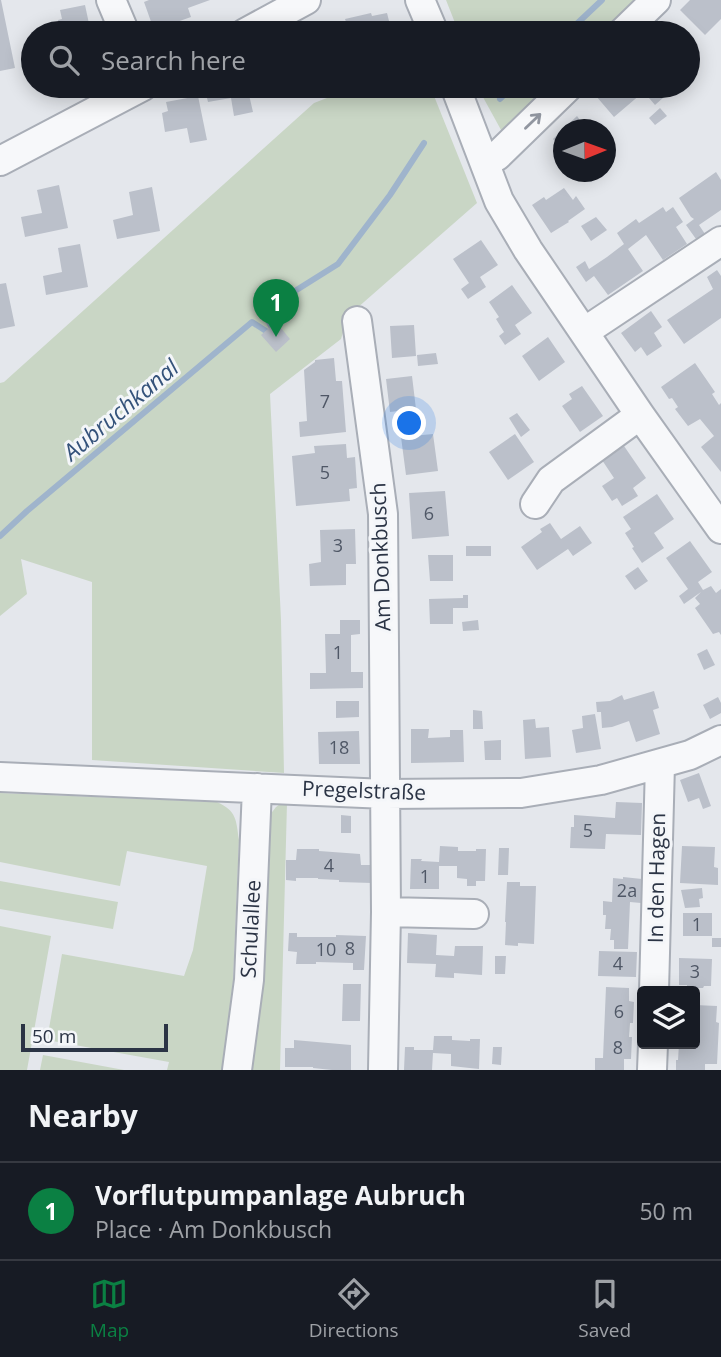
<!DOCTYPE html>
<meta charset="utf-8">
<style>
body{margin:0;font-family:"Open Sans",sans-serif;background:#20242c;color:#f1f3f6}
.controls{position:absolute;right:21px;bottom:21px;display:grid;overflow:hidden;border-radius:7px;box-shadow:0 4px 18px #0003}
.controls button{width:63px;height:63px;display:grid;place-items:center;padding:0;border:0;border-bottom:2px solid #363941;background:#171b24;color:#f1f3f6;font:35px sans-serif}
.compass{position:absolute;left:553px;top:119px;width:63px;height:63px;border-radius:50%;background:#171b24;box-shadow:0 4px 18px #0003;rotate:89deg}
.scale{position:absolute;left:21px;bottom:18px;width:147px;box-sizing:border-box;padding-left:7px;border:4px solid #2b3445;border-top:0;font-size:19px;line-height:24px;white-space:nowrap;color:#2b3445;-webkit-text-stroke:5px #f4f6f9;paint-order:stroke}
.you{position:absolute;left:410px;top:424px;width:24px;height:24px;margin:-18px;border:5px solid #fff;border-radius:50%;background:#1a73e8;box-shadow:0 0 0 10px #1a73e833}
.badge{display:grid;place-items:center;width:46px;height:46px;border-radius:50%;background:#0b8043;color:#fff;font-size:23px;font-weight:700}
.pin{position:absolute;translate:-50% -58px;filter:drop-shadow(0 2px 4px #0008)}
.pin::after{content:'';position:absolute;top:37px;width:24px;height:21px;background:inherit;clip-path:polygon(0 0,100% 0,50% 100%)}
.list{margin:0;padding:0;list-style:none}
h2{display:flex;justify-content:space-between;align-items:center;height:91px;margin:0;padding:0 28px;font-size:30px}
h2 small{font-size:23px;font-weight:400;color:#9ea1a6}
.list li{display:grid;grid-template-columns:46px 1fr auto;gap:21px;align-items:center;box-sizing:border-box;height:98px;padding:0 28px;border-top:2px solid #363941}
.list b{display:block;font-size:26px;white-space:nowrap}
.list p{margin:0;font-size:23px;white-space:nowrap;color:#9ea1a6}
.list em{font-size:23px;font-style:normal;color:#9ea1a6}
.icon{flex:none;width:38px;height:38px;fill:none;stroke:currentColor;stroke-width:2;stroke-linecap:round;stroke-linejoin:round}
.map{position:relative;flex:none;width:721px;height:1070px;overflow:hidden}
.search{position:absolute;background:#171b24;box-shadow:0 4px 18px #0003;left:21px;right:21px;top:21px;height:77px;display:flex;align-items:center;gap:18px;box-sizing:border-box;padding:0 24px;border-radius:38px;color:#9ea1a6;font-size:26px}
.sheet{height:189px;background:#171b24}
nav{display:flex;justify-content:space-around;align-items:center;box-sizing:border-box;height:98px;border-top:2px solid #363941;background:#171b24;font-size:19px;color:#9ea1a6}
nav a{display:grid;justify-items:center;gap:4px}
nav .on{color:#0b8043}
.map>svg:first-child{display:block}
.green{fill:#c9d6c5}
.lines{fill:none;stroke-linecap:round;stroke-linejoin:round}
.stream{stroke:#9fb4cc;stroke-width:6}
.building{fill:#bbc0ca}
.minor-casing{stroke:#a9aeb7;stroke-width:32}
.minor{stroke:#f7f8fa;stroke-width:28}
.oneway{stroke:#9196a0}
.labels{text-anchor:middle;stroke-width:6;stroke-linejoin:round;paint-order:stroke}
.number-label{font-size:18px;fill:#4f5766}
.street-label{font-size:21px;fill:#2b3445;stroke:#f4f6f9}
.water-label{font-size:23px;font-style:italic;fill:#34527a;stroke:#f4f6f9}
</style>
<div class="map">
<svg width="721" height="1070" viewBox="0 0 721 1070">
<rect width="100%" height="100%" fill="#e4e7ec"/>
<!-- green -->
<path class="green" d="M446,0H667L635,33H459Z
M358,86H430L477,203L348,316L341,339L270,394L281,620L284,773L92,760V582L21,559L27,594L0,616V383L4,382L314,103Z
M479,86H585L516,157L484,99Z
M0,793L217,802C237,811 236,820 239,840L233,982L222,1070H167L169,1062L47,1040L62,954L184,976L193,950L207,866L127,851L120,886L0,862Z
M283,802L287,803L280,1070H252L261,996L269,816L276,807Z
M0,881L118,902L113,929L0,909Z
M0,926L51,936L27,1070H0Z
M43,1055L124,1070H40Z"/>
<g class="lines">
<!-- stream -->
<path class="stream" d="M567,33L602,0
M500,99L513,86
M271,326L263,311L338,264L390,195L424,143
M0,536L27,511L252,322L266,331"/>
</g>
<!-- building -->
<path class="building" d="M0,0H1L15,68L0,71Z
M149,0H210L188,8L191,17L154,30L144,2Z
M690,0H721V19L705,35L680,10Z
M85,5L91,33H60L58,20L62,19L60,10Z
M371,13L372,16L387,13L392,33H350L345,19Z
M330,25L331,28L338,26L340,33H311L318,31L317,28Z
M204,86H247L253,112L234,116L231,98L208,102Z
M281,86H299L300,90L282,93Z
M608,86H634L641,94L614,117L596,96Z
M650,86H654L664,97L655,105L643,91Z
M198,96L207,140L190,143L187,128L165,132L162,113L168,111L166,102Z
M660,108L667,116L655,125L649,118Z
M577,116L587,130H564V151L553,139Z
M606,132L615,143L607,149L606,147Z
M716,172L721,180V210L699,225L705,234L696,239L686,225L694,219L691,217L679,198Z
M59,185L68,228L25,237L21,217L42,213L37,190Z
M152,187L160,231L117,239L113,220L133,215L129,192Z
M564,188L573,200L576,196L585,209L568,221L569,222L551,233L532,205L544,197L546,200Z
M663,207L666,212L673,207L683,222L676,227L687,244L663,260L646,235L628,249L643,271L608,295L594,276L586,282L576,267L585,261L589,269L607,257L624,244L617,233L636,219L639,223Z
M596,217L607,230L591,241L581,226Z
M481,240L498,265L480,277L486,287L468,299L461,289L469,283L453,259Z
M80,244L88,287L46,295L43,276L62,272L58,248Z
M717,270L721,276V318L684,344L667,320L713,289L707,277Z
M6,283L15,326L0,329V284Z
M512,285L532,313L515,325L521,334L505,345L499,336L504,332L496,319L499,317L489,302Z
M651,311L662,327L654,333L662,346L647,356L641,347L635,352L621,333Z
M276,322L290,339L276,352L261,335Z
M414,325L416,356L392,358L390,326Z
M548,337L565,362L539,381L522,356Z
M436,353L438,364L418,366L417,355Z
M334,358L336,381H342L346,432L300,437L299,422L307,421L304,370L315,362V360Z
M695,363L715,392L712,394L719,405L721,403V472L701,447L714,436L700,419L688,426L675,409L678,407L672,398L669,399L661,387Z
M412,376L416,409L390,412L386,379Z
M582,386L603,416L580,432L562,406L572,399L569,394Z
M517,413L530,430L521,437L509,418Z
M433,434L438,471L406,475L401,437Z
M515,434L534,462L508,480L489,452Z
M346,444L347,458L355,457L357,488L349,489L350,501L296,506L292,456L315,453L314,446Z
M624,446L646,478L633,488L638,496L622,506L617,498L612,501L602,486L614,478L602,460Z
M445,491L449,536L412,539L409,493Z
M657,494L674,519L654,533L664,548L642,563L632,548L634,547L625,533L631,529L623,517Z
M550,523L561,539L580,526L592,543L573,556L568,549L537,570L521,547L542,532L540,529Z
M355,529L356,564H346V585L310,586L309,564L321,562L320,530Z
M690,541L712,572L698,582L703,590L711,586L716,593L721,589V635L719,632L713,634L695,608L700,604L695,598L701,592L684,604L679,596L688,589L666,558Z
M466,546H491V556H466Z
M428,555H453V581H430Z
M638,567L648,581L635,590L625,576Z
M463,595H468V608H453V624H430L429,599L463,598Z
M340,620H360V634L351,635V672H363V688L310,689V673H326L325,634H340Z
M478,620L479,630L463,631L462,622Z
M707,649L715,665L704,670L697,654Z
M654,691L659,708L653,710L660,734L636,742L629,721L612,727L602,728L601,712H597L596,702L610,701L622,695L624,700Z
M718,697L721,703V713L710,719L703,705Z
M336,701H359V717L336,718Z
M473,710L482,711L483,729H473Z
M595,714L601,749L576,753L572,730L583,728L582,716Z
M535,719L536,728L549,727L551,757L525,759L523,720Z
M411,729H429L428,738L450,737V730H463L464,762L411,763Z
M359,731L360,764H319L318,732Z
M501,740V760H485L484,741Z
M699,773L711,806L703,809L699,798L688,802L680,780Z
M616,802L642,803L641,835L606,834L605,849L570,848L571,827H574V815L615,818Z
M341,815L351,816V833H341Z
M440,846L458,847V851H476V849H486L485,881H476V886H467V879L457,878V866H439V889H410L411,859H422L421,861L439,862Z
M682,846L715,847L714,867L718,868V885L680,883Z
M499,848H509L508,875H498Z
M297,849H319V851L360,854L361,865H372V883L339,882V880L318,879V878H296V881L286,880V860H296Z
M623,877L642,879L641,903L630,902L628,949H614V940H610L611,929H605L606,915H603V901L612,902L613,878L623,879Z
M507,882H520V886H536L534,944L518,943V946L505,945L506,922H505Z
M702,888L703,898L699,899L700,907L685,908L681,890Z
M683,913H712V936H683Z
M289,933H297V937H336V935L366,936L364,970H353V963L316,962V964H296L297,952L288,951Z
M408,933L437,935L436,955L454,956L455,946H483L482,975L454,973V978L435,977L436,964L407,963Z
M712,938H721V947H712Z
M599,951L637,952L636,977L598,976Z
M495,956H506L505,974H495Z
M679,958L712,959L711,986H704L703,988H687V985H679Z
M343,984H361L360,1021H342Z
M606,987L629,988V1001L634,1002L633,1023H630L629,1037H632L631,1059H624V1070H595V1058H603Z
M695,1005L717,1006L716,1022L719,1023L717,1064H705V1070H676V1060H678L679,1044H695Z
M434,1036H452V1040L470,1041V1039H480L479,1069L451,1066V1054L433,1053L432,1070H404L405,1047H414V1050H433Z
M294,1040L351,1045V1070H332L313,1068V1067H285V1048H294Z
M493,1047H502L501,1065L492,1064Z"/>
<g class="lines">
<defs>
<path id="minor" d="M111,0L125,33
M420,0L434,33
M245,33L306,0
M622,33L656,0
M455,86L499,201L528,250L640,415L721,529
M0,161L143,86
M484,162L497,156L569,86
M357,321L383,514L386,912L383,1070
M584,332L721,241
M535,504L551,480L640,415
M0,777L386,794L521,793L601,780L690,755L721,740
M386,912L474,914
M654,991L660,764
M237,1070L249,980L257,788
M652,1070L653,1044"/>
</defs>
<!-- minor casing -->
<use href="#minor" class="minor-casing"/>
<!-- minor -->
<use href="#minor" class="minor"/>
</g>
<!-- one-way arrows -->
<defs><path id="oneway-shaft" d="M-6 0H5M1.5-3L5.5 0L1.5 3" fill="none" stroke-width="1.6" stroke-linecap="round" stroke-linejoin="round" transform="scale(1.75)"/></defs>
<use class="oneway" href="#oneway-shaft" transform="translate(533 121) rotate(-44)"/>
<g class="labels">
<!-- number labels -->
<g class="number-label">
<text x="325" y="408">7</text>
<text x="325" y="479">5</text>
<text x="429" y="520">6</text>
<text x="338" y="552">3</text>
<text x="338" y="659">1</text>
<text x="339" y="754">18</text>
<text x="588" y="837">5</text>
<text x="329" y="872">4</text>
<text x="425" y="883">1</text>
<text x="627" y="897">2a</text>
<text x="697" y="931">1</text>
<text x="350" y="955">8</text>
<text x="326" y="956">10</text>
<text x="618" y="970">4</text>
<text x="695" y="978">3</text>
<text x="619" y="1018">6</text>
<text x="618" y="1054">8</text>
</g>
<!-- street labels -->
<g class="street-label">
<text transform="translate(381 557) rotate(-92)" y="7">Am Donkbusch</text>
<text transform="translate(364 791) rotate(2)" y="7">Pregelstraße</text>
<text transform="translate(657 878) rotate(-89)" y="7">In den Hagen</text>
<text transform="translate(251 929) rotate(-87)" y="7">Schulallee</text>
</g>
<!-- water labels -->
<g class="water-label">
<text transform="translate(121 410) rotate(-40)" y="8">Aubruchkanal</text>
</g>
</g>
</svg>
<div class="controls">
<button><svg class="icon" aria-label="layers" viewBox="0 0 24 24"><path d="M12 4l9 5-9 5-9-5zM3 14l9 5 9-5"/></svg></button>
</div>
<svg class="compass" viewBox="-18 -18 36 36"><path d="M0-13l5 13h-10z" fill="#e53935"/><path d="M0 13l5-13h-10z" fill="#9ea1a6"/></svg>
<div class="scale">50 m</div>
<div class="you"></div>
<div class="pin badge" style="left:276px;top:337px">1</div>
<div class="search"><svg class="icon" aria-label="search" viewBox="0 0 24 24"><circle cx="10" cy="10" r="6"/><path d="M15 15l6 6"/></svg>Search here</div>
</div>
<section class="sheet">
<h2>Nearby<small></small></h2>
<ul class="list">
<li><span class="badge">1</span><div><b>Vorflutpumpanlage Aubruch</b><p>Place · Am Donkbusch</p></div><em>50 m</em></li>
</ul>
</section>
<nav>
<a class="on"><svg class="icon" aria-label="map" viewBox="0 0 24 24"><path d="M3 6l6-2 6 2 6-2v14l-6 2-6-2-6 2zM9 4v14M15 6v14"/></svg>Map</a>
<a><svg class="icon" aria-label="directions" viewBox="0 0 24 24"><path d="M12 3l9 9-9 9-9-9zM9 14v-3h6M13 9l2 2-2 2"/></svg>Directions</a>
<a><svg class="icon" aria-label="saved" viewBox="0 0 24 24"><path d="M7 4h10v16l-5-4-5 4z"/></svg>Saved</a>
</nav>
